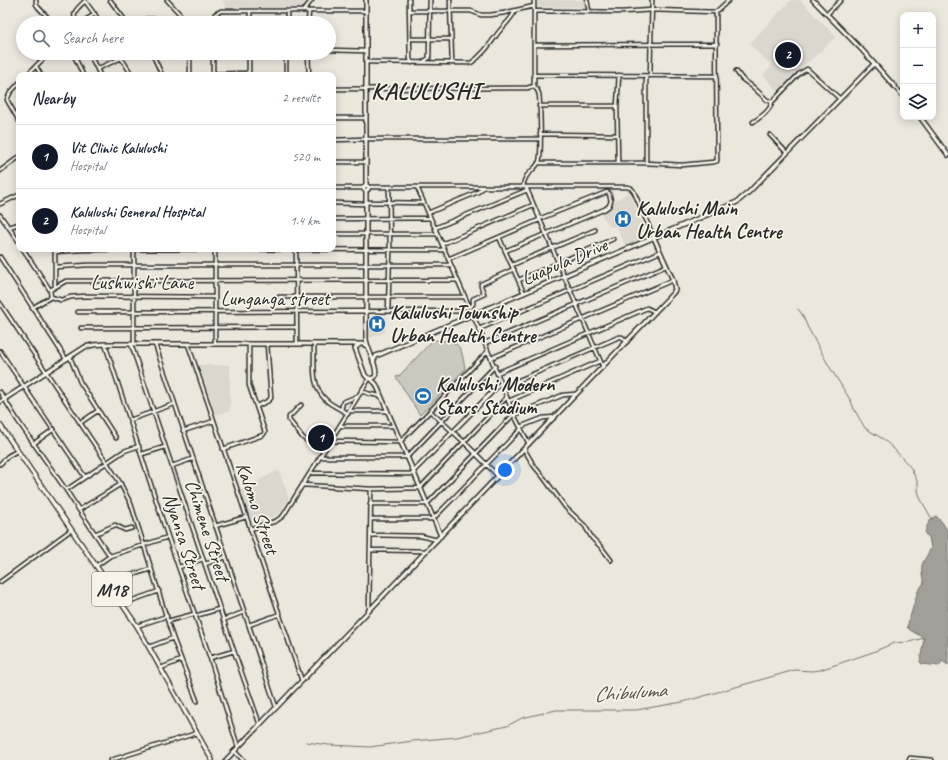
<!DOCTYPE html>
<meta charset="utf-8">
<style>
body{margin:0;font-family:Caveat,sans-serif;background:#f6f6f7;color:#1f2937}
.controls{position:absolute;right:12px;top:12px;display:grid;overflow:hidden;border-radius:8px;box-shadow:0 2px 10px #0003}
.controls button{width:36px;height:36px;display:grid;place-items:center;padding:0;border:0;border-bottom:1px solid #e0e1e3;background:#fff;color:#1f2937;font:20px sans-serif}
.you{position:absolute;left:505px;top:470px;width:14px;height:14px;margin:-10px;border:3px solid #fff;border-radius:50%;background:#1a73e8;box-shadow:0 0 0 6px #1a73e833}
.badge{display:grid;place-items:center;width:26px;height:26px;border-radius:50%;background:#111827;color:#fff;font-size:13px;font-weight:700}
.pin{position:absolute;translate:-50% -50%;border:2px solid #fff;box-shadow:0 1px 4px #0006}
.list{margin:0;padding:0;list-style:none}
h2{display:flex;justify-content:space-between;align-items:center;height:52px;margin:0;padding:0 16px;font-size:17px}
h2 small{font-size:13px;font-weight:400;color:#747a83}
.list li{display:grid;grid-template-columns:26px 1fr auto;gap:12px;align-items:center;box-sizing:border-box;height:64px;padding:0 16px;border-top:1px solid #e0e1e3}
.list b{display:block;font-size:15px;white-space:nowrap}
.list p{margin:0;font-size:13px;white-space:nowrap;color:#747a83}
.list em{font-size:13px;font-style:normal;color:#747a83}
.icon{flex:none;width:22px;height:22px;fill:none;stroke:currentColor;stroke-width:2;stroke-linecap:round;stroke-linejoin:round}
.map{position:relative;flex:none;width:948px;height:760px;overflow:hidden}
.search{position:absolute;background:#fff;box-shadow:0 2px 10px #0003;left:16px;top:16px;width:320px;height:44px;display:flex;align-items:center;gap:10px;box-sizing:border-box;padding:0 14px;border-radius:22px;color:#747a83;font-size:15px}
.panel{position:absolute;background:#fff;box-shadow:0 2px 10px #0003;left:16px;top:72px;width:320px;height:180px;border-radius:8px}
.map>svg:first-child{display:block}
.built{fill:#dbd7ce}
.green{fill:#cbc8bf;stroke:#7b7a75}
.water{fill:#a29f98;stroke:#72716c}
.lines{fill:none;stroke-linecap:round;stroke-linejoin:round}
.stream{stroke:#72716c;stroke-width:1}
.minor-casing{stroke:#2b2b2b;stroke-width:5.5}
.tertiary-casing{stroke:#2b2b2b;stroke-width:6}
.primary-casing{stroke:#2b2b2b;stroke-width:6}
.minor{stroke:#f7f3e8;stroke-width:2.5}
.tertiary{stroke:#f7f3e8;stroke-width:3}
.primary{stroke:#f7f3e8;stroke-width:3.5}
.labels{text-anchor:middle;stroke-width:3.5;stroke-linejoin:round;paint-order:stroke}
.shield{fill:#f7f3e8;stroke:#686764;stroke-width:1}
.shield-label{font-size:19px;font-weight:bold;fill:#2b2b2b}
.poi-label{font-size:20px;font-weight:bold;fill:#2b2b2b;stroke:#f7f3e8;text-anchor:start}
.street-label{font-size:20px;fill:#2b2b2b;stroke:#f7f3e8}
.water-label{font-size:21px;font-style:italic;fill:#555451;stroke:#f7f3e8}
.district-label{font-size:24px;font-weight:bold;letter-spacing:1px;fill:#2b2b2b;stroke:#f7f3e8}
</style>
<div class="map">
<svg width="948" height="760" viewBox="0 0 948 760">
<rect width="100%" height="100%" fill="#ebe7dd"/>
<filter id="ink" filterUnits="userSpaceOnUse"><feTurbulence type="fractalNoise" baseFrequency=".025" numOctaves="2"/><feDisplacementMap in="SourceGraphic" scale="8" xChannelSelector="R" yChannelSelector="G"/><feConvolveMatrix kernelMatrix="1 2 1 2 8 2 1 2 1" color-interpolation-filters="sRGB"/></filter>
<g filter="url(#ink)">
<!-- built -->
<path class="built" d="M222,0H310L305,8H265L226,7Z
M537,0H584L586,7H537Z
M791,0H800L836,37L798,71L800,73L779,93L763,75L772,66L749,44Z
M629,192L648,238L626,246L616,226L610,227L601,213L607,210L616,200Z
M368,316L387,317L385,332L369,338Z
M199,365H230V411L216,415Z
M279,470L289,499L280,513L273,517L255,524L252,523L250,516H248L240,490Z"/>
<!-- green -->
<path class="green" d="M433,340C459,341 461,343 465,369L420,415L396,377L399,376Z"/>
<!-- water -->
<path class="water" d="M936,516L942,522L948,532V665L942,661L939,666L922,664L920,662L924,638L910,630L907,627L918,591L924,583C919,562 922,566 931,548L929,537L925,534C926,527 929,519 936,516Z"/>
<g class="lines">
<!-- stream -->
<path class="stream" d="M798,309L802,314L808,328L829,366L851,401L854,409L865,428L883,439L894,449L911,468L918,483V490L920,498L932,519
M306,742L329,745L370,747L413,741L457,737L507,726L522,718L556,710H636L683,702L795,670L812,671L820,670L873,652L894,643L909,642L924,638"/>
<defs>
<path id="minor" d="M36,0V4L38,7L53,23
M110,0L127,23
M167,0L188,23
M409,0L410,59L412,63
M450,0L452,63
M587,0L589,11
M85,1C79,7 71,12 76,21L82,22L95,14
M85,1L101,23
M303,11L312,0
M409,11H471L481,15H490L504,13L534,6
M534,11L622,12L652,10L716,12L729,0
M827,14L841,0
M188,22L214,20
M135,23L146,19H164L174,21L185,18
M214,23L215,14L221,11H366
M250,23V11
M287,23V11
M308,23L309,11
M410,39H451
M534,45L717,44
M329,50L366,51
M73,53L83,75
M89,53L100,75
M118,53L132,75
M152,53L162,75
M190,53V75
M213,53V71L215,74L247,73L249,71V53
M308,53L309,75
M366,62L471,63C482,56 490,44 498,33C504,25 511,20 515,11
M423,62L429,58L430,0
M36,66L41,75
M97,69L132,53
M736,71L742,79L753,87L767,100L772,102L799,74L807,69L840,99
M27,75L49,53
M286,75V53
M534,75L717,76
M650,76L652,0
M19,83L10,93L7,100L19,121
M333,89L527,88L534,86
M539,106H617
M333,118H366
M753,122C761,117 770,111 772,102
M540,134L617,135
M770,135L787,153
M333,140L366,139H540
M333,162H366
M538,163H646V76
M618,163L617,106L619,75
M646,163L682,165L714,162L717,161L716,12
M0,171L19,157
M368,187H627L631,188L634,192L654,238
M417,187L479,329L514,415L529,444
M523,187C525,171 533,173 539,162C542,155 540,102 539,94C538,90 536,88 534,86V0
M526,187L603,367
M333,188H363
M366,202L423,203
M333,203L366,204
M0,204L19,195
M428,213L478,192L484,187
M0,215L19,242
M333,219L430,218
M9,227L19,224
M435,228L527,190
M333,234H437
M499,237L524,293
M442,244L533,205
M23,249L50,290L51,297L32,308
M54,249L55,252V287
M134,249V344
M296,249L297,343
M215,250V344
M505,251L605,209L609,206L611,201L609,193L607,192L539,219
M55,252L80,250L134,249L444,250
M0,257L66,359
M448,259L539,220
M512,265L595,230
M55,267L88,265H451
M519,280L613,239
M50,290L66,281L457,280
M51,297L61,300L71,297L86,296L214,297
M279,297H465
M0,303L119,481L131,504L173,638L197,701
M470,308L473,304V299L484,294L481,286V284L514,269
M388,311L390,250L389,187
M78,312L471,311
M81,328L296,327
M479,329L660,252
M485,343L666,266
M105,344L168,537L210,658L238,747
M131,344L234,651L260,725
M155,344L276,707
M188,344L302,681
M314,344C315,364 310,385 326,400C332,406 341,409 348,414
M0,351L85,477
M70,357L80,382L116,438
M491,358L673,280
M497,373L647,308L655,312
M503,387L619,337H622L627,342
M361,391L370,394L380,396
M0,392L18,421L66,490L124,451L139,446
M509,401L600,361
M301,405L289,417V420L303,438L323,451
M257,406L268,401L271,398L267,344
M341,410L343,402L358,396
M350,411H387
M430,411L464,442L498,476
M514,415L563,395L576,394
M130,420L174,404
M80,423L99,410
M340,426H394
M520,427L543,418L555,417
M183,431L214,421
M330,441L400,442L488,351
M33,444L54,429
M223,449L263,435L265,432L249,385V344
M524,449L534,466L544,478L566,508L585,526L592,538L601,547L611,560
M142,454L165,447
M320,457H407L495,366
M0,464L8,456L17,451
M172,466L192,459
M413,472L501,383
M311,473L414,474
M303,485L371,489L420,488L507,397
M66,490L79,510L121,484
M370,504H427L514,414
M79,510L110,556L96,566
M371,519H433L521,429
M215,526L246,517
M250,529L276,521L283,516L369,379
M95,534L115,525L125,530L132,528
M371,535L421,536L437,540
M370,550L426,551
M110,556L168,537
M205,564L226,557
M179,567L203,559
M0,582L71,530
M109,584L118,579L151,569
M122,604L159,591
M369,611L371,489
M195,616L219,609
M223,620L244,612
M168,621L194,614
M249,625L280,614
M137,626L167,616
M149,647L173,638
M210,658L234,651
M161,668L181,660
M234,751L243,760
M111,760L197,733
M909,760L910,758L932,760"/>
<path id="tertiary" d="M813,0L862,50L903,96
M920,117L948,155
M366,185V0
M363.5 188a2.5 2.5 0 1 1 5 0a2.5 2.5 0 1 1-5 0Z
M366,190V339C367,349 379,369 375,377C371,380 368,379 365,375L355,348L360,344H363L367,346
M373,362L376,356L737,202L749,192L874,64
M371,379L376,384L441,536
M0,402L85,347L93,345L105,344H359
M226,760L673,293L675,290L673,280L654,238"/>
<path id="primary" d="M0,425L137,626L212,760"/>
</defs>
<!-- minor casing -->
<use href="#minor" class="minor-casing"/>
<!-- tertiary casing -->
<use href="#tertiary" class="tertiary-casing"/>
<!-- primary casing -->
<use href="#primary" class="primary-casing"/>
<!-- minor -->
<use href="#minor" class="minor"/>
<!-- tertiary -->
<use href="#tertiary" class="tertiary"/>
<!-- primary -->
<use href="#primary" class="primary"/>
</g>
</g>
<!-- icons -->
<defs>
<symbol id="hospital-disc" viewBox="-11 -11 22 22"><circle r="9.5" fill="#1f6fb2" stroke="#f7f3e8"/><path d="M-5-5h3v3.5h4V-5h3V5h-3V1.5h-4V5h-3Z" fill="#fff"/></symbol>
<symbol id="stadium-disc" viewBox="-11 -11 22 22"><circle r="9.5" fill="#1f6fb2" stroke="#f7f3e8"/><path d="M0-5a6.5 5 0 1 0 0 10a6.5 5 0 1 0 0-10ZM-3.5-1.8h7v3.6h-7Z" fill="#fff"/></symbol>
</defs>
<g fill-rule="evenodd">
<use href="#hospital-disc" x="613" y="209" width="20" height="20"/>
<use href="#hospital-disc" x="367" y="314" width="20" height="20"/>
<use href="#stadium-disc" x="413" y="386" width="20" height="20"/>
</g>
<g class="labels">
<!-- shield labels -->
<rect class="shield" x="92" y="572" width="40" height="34" rx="3"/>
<g class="shield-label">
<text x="112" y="596">M18</text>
</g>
<!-- poi labels -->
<g class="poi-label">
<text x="636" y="215">Kalulushi Main<tspan x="636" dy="23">Urban Health Centre</tspan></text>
<text x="390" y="319">Kalulushi Township<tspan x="390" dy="23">Urban Health Centre</tspan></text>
<text x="436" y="391">Kalulushi Modern<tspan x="436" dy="23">Stars Stadium</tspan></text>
</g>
<!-- street labels -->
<g class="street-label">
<text transform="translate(564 261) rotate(-23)" y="7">Luapula Drive</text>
<text x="142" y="289">Lushwishi Lane</text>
<text x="275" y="305">Lunganga street</text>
<text transform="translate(258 508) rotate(71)" y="7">Kalomo Street</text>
<text transform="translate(208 530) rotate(72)" y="7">Chimene Street</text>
<text transform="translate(185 541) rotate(72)" y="7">Nyansa Street</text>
</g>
<!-- water labels -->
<g class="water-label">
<text transform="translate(630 692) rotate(-4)" y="7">Chibuluma</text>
</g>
<!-- district labels -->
<g class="district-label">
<text x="426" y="99">KALULUSHI</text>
</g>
</g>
</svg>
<div class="controls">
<button>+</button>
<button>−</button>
<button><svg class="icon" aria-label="layers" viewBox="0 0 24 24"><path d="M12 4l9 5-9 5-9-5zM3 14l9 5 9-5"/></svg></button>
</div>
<div class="you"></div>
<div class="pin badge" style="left:321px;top:438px">1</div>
<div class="pin badge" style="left:788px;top:55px">2</div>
<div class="search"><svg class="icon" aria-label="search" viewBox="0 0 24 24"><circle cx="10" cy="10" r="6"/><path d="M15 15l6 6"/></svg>Search here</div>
<section class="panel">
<h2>Nearby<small>2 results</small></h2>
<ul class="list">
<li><span class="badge">1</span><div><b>Vit Clinic Kalulushi</b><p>Hospital</p></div><em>520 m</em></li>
<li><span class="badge">2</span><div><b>Kalulushi General Hospital</b><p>Hospital</p></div><em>1.4 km</em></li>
</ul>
</section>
</div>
